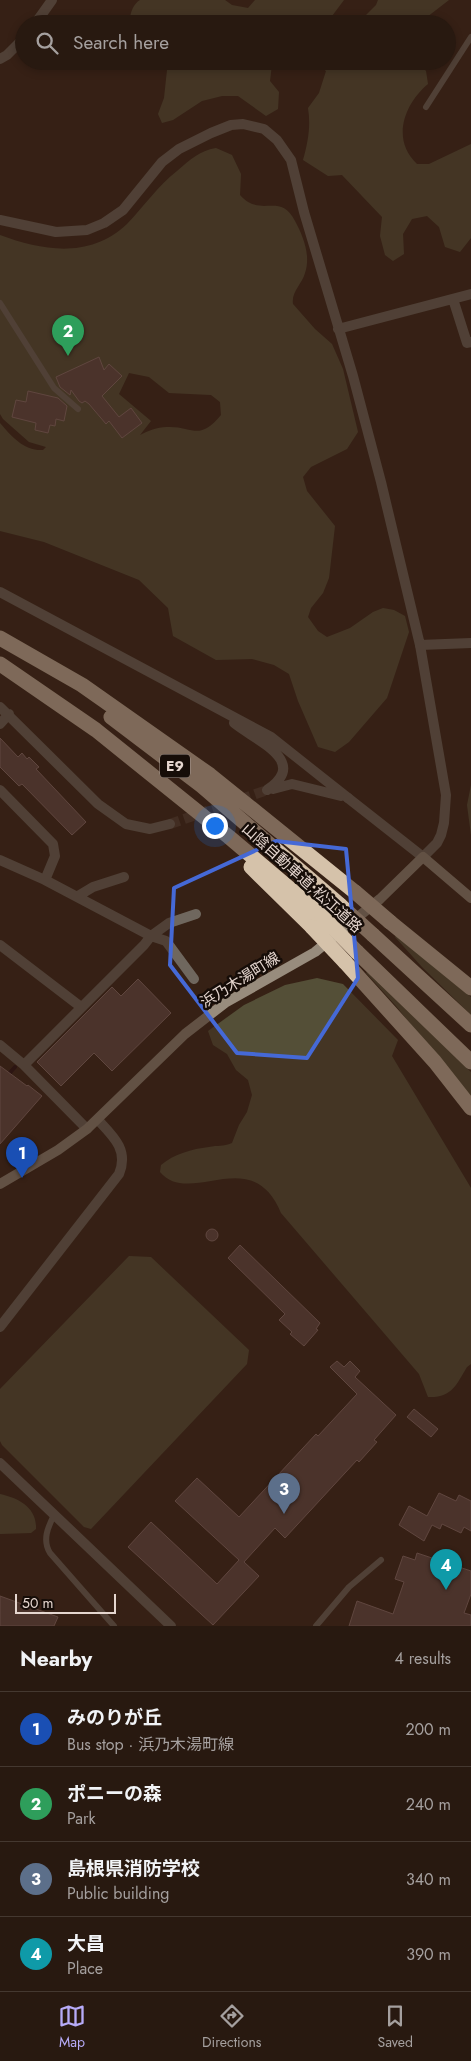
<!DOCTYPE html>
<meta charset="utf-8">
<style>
body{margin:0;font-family:Jost,"Noto Sans JP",sans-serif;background:#34261e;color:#f1f3f6}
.scale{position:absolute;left:15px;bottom:12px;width:101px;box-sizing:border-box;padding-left:5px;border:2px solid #e5d6cf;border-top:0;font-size:14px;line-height:18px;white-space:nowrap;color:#e5d6cf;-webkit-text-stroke:4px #160d08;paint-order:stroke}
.you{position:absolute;left:214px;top:825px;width:18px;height:18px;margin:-12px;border:4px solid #fff;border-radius:50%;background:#1a73e8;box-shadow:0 0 0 8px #1a73e833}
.badge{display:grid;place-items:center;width:32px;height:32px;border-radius:50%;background:#b7abf8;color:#fff;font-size:16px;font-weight:700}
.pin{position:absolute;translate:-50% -41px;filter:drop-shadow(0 1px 2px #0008)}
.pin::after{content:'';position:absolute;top:26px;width:18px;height:15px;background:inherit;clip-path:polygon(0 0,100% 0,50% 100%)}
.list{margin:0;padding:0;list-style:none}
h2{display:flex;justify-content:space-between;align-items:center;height:65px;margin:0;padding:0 20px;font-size:21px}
h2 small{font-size:16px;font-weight:400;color:#a5a09f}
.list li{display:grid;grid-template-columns:32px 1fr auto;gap:15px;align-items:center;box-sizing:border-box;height:75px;padding:0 20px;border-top:1px solid #443830}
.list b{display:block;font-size:19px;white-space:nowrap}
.list p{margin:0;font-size:16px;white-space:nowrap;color:#a5a09f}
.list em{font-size:16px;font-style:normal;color:#a5a09f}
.icon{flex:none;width:28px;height:28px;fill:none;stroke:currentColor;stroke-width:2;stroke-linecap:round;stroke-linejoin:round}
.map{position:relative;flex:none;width:471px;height:1626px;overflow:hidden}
.search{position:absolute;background:#281910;box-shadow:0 2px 8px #0003;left:15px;right:15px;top:15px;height:55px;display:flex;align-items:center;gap:12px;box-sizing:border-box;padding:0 18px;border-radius:28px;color:#a5a09f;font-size:19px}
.sheet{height:365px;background:#281910}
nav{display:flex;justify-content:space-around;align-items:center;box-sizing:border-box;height:70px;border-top:1px solid #443830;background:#281910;font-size:14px;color:#a5a09f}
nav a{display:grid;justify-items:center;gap:2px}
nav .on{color:#b7abf8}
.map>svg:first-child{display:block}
.green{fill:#544f37;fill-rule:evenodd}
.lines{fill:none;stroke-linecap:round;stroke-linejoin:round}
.stream{stroke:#20070f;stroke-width:4}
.building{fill:#654946;stroke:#917370}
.minor-tunnel{stroke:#503c31;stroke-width:10;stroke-dasharray:10 5;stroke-linecap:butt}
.service{stroke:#6f675e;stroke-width:6}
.minor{stroke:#6f675e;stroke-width:10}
.tertiary{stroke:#6f675e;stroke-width:10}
.secondary{stroke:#988c7d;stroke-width:10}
.motorway{stroke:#d5c2aa;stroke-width:15}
.motorway-bridge{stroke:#d5c2aa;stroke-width:15}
.marked{fill:none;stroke:#4569d6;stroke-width:4;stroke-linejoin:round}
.labels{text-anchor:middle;stroke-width:5;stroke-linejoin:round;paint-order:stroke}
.shield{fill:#160d08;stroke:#a79a93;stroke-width:1}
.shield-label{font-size:14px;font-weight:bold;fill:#e5d6cf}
.street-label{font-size:15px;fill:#e5d6cf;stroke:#160d08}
</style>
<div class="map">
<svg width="471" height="1626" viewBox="0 0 471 1626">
<rect width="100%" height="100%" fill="#362115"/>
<!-- green -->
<path class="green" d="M140,0H225L232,5L248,8L255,0H344L332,16L330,24H130C129,15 133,4 140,0Z
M378,0H449L427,17L422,24H357L376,5Z
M168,61H280L272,64L270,81L279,92L278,109L266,116L238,96H222L202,101L173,120L162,123L158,114L164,98Z
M312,61H417L426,71L428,84C404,104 391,140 417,164H429L471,144V238L460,252L445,247L439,227L427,216L412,219L403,234L404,254L393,261L385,255L380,236L382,217L342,175L328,176L303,160C308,142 311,126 308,108L319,93L326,71Z
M216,148L232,155L241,174L240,195C261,219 280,191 295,221C303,236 311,255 305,273C302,284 291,292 293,304L315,329L332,344L343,369L358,432L347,449L311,467L303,477L307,491L335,526L329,578L323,593L311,608L308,617L318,631L327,637L350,628L373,612L383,608L394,610L405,616L409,632L387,698L349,742L335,752L318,747L298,701L289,674L274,665L252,659L216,660L173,636L168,608L139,580L44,542L0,531V423C12,437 24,451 43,450L46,447L29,442L3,419L0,414V235C43,251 90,259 127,224C144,206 158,186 177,171C191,159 199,151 216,148ZM129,373L149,377L169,393L211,395L220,402L221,415C199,442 193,426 167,427C157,427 148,431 140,435L151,421L119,394Z
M471,785V835L467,805Z
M396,935L471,997V1015L422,967L395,937Z
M367,972L471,1072V1100L396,1006L366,973Z
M317,978L343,984L398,1040L392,1056L471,1188V1364L467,1367C456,1385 452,1398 428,1397L419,1374L281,1213C252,1142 190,1208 160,1172L161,1165C174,1154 192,1149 209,1147C218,1145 223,1147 232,1143L239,1125L247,1112L252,1095L248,1080L236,1070L227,1054L213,1045L208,1031L244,1005L285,985Z
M129,1256L151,1257L249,1350L247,1364L91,1529L84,1527L2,1445L0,1441V1389Z
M0,1494C18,1498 37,1507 36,1529L31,1533L0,1534Z"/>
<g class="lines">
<!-- stream -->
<path class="stream" d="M0,1084L15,1067"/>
</g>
<!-- building -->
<path class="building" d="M99,357L104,370L109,364L122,376L102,396L119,417L131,408L142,423L122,438L109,421L106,424L89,404L85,401L82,403L79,401L71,390L70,395L60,387L56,377Z
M28,391L58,398L67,406L64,421L56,419L55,426L50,425L48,433L35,430L36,423L12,417L16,400L26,402Z
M0,738L18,757L22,753L27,759L29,757L39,767L36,769L86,822L72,835L22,784L19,786L0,767Z
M138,979L171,1013L112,1071L94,1053L61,1086L37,1062L112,987L121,996Z
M0,1066L27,1086L28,1085L42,1096L0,1144Z
M206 1235a6 6 0 1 1 12 0a6 6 0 1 1-12 0Z
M240,1245L320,1323L316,1329L318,1330L304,1346L290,1334L292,1332L279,1320L285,1314L228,1258Z
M337,1361L344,1367L350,1361L360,1371L355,1377L396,1415L374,1440L377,1442L359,1462L357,1460L285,1538L275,1528L244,1562L259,1576L213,1625L128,1547L151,1522L217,1584L239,1560L175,1501L197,1478L239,1517L316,1434L318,1436L357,1394L330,1367Z
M414,1409L438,1429L431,1437L407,1417Z
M439,1493L456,1501L459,1495L471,1501V1531L464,1527L461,1533L442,1524L440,1529L432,1525L424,1541L399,1525L409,1506L427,1516Z
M417,1553L471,1571V1594L464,1613L471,1615V1626H349L357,1601L393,1614L404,1582L395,1579L403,1556L415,1560Z
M0,1596L58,1617L54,1626H0Z"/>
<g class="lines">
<!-- minor-tunnel -->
<path class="minor-tunnel" d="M170,824L267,790"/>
<!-- service -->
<path class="service" d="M426,107L471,37
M0,303L54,388L78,409
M54,1515C48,1527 42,1540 50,1553L114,1626
M316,1626L349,1587L381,1560"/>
<!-- minor -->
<path class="minor" d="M35,24L52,0
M0,59L7,55L24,38
M0,220L56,232L87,230L104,223L123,210L162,162L179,149L211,133L231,125L243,124L264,129L277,140L291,160L304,212L353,376L381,482L420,645L471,643
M453,299L467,343L471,342
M338,329L471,294
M0,592L271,737L348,798
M0,707L98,804L126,824L150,829L170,824
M234,723C256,741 310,761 267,790
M0,724L9,714
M273,789L292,784L341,796
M0,790L53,844L55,856L45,880L0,860
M78,896L93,887L124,877
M151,936L166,941L194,979
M151,936L169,923L196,914
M0,945L81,1007
M0,1045L24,1065L87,1129
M24,1065L144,945L151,936L45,880
M0,1327L119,1174C129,1150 113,1136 98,1120
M0,1463L171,1626"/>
<!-- tertiary -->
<path class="tertiary" d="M348,798L423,857L437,843L441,835L444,823L446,795L420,645"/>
<!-- secondary -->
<path class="secondary" d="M0,1184L58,1150L87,1129L185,1034L225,1003L315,952L380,899L423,857L471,898"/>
<!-- motorway -->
<path class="motorway" d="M0,638L82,685L210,775L355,892
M0,664L96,730L229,837L322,916
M111,717L202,786L340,905
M251,867L312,927
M390,922L471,988
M373,935L471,1025
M357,952L471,1062
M345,962L435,1062L471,1108"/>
<!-- motorway-bridge -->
<path class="motorway-bridge" d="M355,892L390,922
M340,905L373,935
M322,916L357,952
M312,927L345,962"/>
</g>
<!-- marked area -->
<path d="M0 0H471V1626H0ZM276,841L346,849L358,978L307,1058L237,1053L170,965L174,888Z" fill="#362115" fill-opacity=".55" fill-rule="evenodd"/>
<path class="marked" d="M276,841L346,849L358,978L307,1058L237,1053L170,965L174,888Z"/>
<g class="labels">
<!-- shield labels -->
<rect class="shield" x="160" y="754.5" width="30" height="23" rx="4"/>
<g class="shield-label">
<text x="175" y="771">E9</text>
</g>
<!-- street labels -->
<g class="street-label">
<text transform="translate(302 878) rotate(42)" y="5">山陰自動車道;松江道路</text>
<text transform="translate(240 980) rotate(-32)" y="5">浜乃木湯町線</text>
</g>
</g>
</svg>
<div class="scale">50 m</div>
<div class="you"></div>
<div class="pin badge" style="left:22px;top:1178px;background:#1a4fb4">1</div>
<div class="pin badge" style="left:68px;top:356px;background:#2e9e5b">2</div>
<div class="pin badge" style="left:284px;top:1514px;background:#5c6f8a">3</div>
<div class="pin badge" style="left:446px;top:1590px;background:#0f9aa8">4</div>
<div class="search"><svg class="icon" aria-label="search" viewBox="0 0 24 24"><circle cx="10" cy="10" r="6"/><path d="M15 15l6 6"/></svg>Search here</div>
</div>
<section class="sheet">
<h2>Nearby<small>4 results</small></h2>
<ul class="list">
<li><span class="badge" style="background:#1a4fb4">1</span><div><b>みのりが丘</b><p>Bus stop · 浜乃木湯町線</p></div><em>200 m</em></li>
<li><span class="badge" style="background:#2e9e5b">2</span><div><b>ポニーの森</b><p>Park</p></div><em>240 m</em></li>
<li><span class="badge" style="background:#5c6f8a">3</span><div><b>島根県消防学校</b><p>Public building</p></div><em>340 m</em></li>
<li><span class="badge" style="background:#0f9aa8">4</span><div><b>大昌</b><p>Place</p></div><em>390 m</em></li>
</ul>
</section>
<nav>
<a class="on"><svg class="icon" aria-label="map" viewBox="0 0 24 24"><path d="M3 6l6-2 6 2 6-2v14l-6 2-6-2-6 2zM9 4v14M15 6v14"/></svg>Map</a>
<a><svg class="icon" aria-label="directions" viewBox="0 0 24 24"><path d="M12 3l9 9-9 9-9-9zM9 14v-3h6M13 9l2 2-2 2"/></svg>Directions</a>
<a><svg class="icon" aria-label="saved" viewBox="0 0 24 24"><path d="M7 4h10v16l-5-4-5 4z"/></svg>Saved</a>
</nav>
